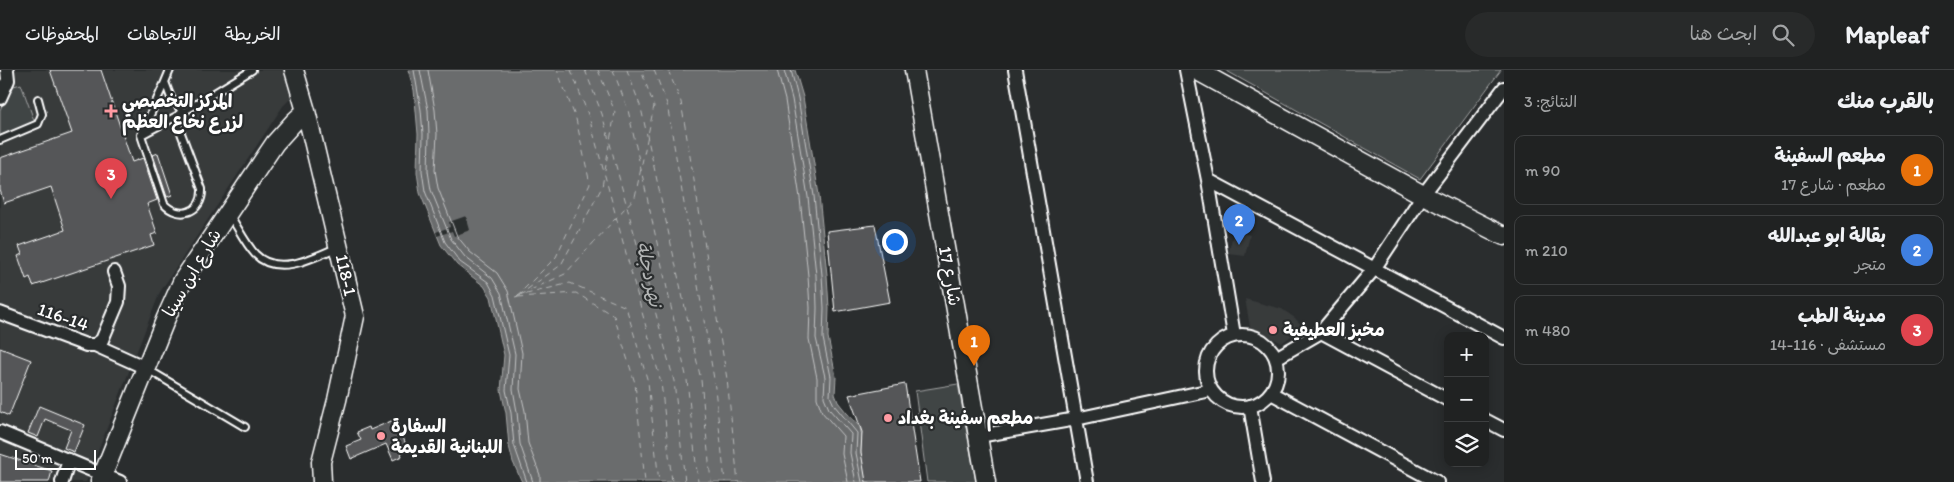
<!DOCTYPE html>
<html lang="ar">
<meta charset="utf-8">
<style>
body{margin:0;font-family:Itim,"Playpen Sans Arabic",sans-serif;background:#282a2a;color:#f1f3f6;direction:rtl}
.controls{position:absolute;right:15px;bottom:15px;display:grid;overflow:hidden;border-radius:10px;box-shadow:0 2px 12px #0003}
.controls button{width:45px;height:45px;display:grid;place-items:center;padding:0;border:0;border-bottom:1px solid #3d3f40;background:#202222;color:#f1f3f6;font:25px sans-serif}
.scale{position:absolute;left:15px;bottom:12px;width:81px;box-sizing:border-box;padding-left:5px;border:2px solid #fff;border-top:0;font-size:14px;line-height:18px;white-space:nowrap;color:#fff;-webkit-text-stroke:4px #2a2d2e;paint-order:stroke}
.you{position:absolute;left:894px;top:171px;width:18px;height:18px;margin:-12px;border:4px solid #fff;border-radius:50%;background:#1a73e8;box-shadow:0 0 0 8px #1a73e833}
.badge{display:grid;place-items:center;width:32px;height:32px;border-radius:50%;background:#d93025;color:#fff;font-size:16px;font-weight:700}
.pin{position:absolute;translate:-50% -41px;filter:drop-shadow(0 1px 2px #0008)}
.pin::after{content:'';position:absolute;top:26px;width:18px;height:15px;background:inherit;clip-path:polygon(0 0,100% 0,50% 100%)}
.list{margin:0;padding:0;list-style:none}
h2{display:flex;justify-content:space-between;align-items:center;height:65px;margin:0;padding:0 20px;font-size:21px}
h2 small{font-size:16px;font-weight:400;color:#a2a4a5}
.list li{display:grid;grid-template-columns:32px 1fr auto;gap:15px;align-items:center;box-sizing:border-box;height:70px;margin:0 10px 10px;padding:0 10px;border:1px solid #3d3f40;border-radius:10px}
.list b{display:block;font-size:19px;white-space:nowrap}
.list p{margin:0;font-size:16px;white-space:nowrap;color:#a2a4a5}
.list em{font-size:16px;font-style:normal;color:#a2a4a5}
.icon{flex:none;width:28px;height:28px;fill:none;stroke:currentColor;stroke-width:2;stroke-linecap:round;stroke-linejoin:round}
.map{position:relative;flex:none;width:1504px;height:412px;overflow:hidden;direction:ltr}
header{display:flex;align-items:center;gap:30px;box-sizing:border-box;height:70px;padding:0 25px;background:#202222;border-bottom:1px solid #3d3f40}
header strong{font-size:24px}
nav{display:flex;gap:28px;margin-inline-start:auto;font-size:18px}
.search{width:350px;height:45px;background:#282a2a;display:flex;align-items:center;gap:12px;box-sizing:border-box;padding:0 18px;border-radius:28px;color:#a2a4a5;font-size:19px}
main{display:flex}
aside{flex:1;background:#202222}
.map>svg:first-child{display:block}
.built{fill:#373a3b}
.green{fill:#414445;stroke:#a0a2a2}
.water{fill:#6a6c6d;stroke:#a6a7a7}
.pier{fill:#2a2d2e}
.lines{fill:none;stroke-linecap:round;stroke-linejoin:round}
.shore{stroke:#c3c4c5;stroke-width:1}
.ferry{stroke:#b4b6b6;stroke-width:1;stroke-dasharray:6 5;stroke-linecap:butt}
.building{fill:#555758;stroke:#fff}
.lane-casing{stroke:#fff;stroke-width:10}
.street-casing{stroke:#fff;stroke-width:16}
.secondary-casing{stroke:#fff;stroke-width:21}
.lane{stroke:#2a2d2e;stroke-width:6}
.street{stroke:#2a2d2e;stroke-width:12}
.secondary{stroke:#2a2d2e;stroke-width:18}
.poi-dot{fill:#ff9aa2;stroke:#2a2d2e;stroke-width:2}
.labels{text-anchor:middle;stroke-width:4.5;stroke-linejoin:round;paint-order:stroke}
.poi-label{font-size:18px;font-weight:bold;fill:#fff;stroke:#2a2d2e;text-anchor:start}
.street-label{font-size:18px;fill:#fff;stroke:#2a2d2e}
.water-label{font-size:19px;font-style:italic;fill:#b4b6b6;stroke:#2a2d2e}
</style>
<header>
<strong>Mapleaf</strong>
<div class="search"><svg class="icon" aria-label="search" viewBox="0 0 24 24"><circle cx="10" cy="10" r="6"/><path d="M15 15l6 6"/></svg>ابحث هنا</div>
<nav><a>الخريطة</a><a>الاتجاهات</a><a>المحفوظات</a></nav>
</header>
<main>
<aside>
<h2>بالقرب منك<small>النتائج: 3</small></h2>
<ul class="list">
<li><span class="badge" style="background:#e8710a">1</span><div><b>مطعم السفينة</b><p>مطعم · شارع 17</p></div><em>90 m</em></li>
<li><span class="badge" style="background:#3f7fe0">2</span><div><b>بقالة ابو عبدالله</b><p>متجر</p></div><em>210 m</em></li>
<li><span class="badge" style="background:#e0444e">3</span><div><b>مدينة الطب</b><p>مستشفى · 116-14</p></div><em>480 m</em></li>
</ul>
</aside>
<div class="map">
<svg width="1504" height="412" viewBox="0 0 1504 412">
<rect width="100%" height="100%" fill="#2a2d2e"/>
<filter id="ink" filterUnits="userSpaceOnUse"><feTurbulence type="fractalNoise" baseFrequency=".02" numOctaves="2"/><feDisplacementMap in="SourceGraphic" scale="10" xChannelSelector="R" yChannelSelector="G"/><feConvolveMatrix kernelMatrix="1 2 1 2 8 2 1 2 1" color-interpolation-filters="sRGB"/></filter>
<g filter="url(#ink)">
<!-- built -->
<path class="built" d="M0,0H304L309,10L283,36L160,222L86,412H0Z
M1234,161L1250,165L1245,186L1228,184Z
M1245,229L1282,239L1295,248L1303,257L1282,273L1250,257Z"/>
<!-- green -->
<path class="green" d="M1225,0H1501L1420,109Z
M21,14L35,53L0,66V40L10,17Z
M958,314L976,412H927L915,321Z"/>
<!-- water -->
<path class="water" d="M408,0H795L803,27L819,125L827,205L829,238L828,267L836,307L835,324L838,332L846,342L860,357L862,367L861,382L867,412H522L513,392L509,376L506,343L501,320L504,285L491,227L484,216L457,195L441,175L420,123L417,102L418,64L416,41L414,20Z"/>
<!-- pier -->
<path class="pier" d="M466,146L470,160L454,166L452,161L437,166L436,162L450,157L449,152Z"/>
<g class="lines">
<!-- shore -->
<path class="shore" d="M414,0L421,40L423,64L422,101L425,121L445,172L460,192L488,212L495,225L509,285L506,320L511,343L514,375L527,412
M420,0L428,40L429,64L428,101L431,120L451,169L465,187L492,208L501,223L515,284L513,319L517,342L520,374L533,412
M428,0L435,40L437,64L435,100L438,118L457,166L470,182L497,203L508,221L522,283L520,319L525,341L528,373L540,405V412
M777,0L785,30L800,128L808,206L810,238L809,269L817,308V328L822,342L843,366L842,384L848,412
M784,0L792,29L808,127L816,205L817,238L816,268L825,307L824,327L829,339L851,364L850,383L856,412
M791,0L798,28L814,126L822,205L824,238L823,268L831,307L830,326L834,335L857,363L856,383L862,412"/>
<!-- ferry -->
<path class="ferry" d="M571,0L589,47L661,312L672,412
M585,0L602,44L674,311L685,412
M598,0L615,42L610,71
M613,0L628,40L687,310L698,412
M627,0L641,38L701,310L711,412
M654,0L667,34L714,309L725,412
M668,0L681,32L727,309L738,412
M605,101L609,75
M520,225L565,204L635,127L654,36L641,0
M518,226L561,195L602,117L604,105
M515,227L570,213L626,237L648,312L659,412
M516,227L556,187L590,114L576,49L557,0
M518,227L576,223L614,246L635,313L645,412"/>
</g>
<!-- building -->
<path class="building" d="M50,0H101L132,92L143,88L157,130L147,134L157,163L151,165L154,175L33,216L30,207L26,209L18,186L22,184L19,176L65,160L51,117L4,133L0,120V88L72,63Z
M158,83L172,125L167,127L153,85Z
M875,155L890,232L835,242L827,161Z
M0,278L31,290L9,346L0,342Z
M905,314L920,412H866L861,382L862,362L849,325Z
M39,336L85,355L74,382L64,378L71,360L45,349L38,367L28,363Z
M396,349L408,380L401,383L402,386L393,390L386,374L351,389L346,376L361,370L357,362L369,357L370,360Z
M0,384L52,401L49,412H0Z"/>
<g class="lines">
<defs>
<path id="lane" d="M170,0L165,12L171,28L183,42
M175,47L202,119C203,143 179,150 164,134L141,65L175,47L252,0
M141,65L165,12
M0,70L38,54L42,44L38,29
M229,144C237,156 245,173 255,184C277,207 313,188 338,177
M147,299L245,357"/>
<path id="street" d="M1015,0L1087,412
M1186,0L1208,110L1234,265
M0,28L8,10L7,0
M1208,110L1504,268
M0,243L86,275H95L102,270L118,232L119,216L114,202
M1321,262L1448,330
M1206 301a36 36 0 1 1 72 0a36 36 0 1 1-72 0Z
M95,275L146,298
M1276,288L1321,262L1374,199L1423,125L1504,18
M1271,323L1437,412
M1250,336L1263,412
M1485,350L1504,360
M0,362L120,412
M979,366L1076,349L1211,320
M62,412L69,390"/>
<path id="secondary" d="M294,0L306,41L355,246L337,330L321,392L322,412
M914,0L986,412
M1196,0L1423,125L1504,166
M100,412L166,248L183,210L275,73L294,52L306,41"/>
</defs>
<!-- lane casing -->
<use href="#lane" class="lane-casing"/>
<!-- street casing -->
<use href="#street" class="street-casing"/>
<!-- secondary casing -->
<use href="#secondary" class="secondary-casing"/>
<!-- lane -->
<use href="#lane" class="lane"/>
<!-- street -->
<use href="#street" class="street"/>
<!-- secondary -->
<use href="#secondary" class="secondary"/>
</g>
</g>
<!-- markers -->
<g class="poi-dot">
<path d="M108.5 33.5h5v5h5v5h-5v5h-5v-5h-5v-5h5z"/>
<circle cx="1273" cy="260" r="5"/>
<circle cx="888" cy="348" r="5"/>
<circle cx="381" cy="366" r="5"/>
</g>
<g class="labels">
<!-- poi labels -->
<g class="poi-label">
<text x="122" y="37">المركز التخصصي<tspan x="122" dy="21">لزرع نخاع العظم</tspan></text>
<text x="1283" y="266">مخبز العطيفية</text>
<text x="898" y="354">مطعم سفينة بغداد</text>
<text x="391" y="362">السفارة<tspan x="391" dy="21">اللبنانية القديمة</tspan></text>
</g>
<!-- street labels -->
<g class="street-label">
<text transform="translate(192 203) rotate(-60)" y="6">شارع ابن سينا</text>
<text transform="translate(346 205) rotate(77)" y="6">118-1</text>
<text transform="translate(950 206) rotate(80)" y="6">شارع 17</text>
<text transform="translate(63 247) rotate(19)" y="6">116-14</text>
</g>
<!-- water labels -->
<g class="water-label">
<text transform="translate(650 204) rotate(78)" y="7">نهر دجلة</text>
</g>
</g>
</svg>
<div class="controls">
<button>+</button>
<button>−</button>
<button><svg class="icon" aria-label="layers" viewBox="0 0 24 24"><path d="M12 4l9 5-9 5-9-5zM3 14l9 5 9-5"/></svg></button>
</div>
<div class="scale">50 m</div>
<div class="you"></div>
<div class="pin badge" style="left:974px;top:296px;background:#e8710a">1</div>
<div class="pin badge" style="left:1239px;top:175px;background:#3f7fe0">2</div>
<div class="pin badge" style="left:111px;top:129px;background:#e0444e">3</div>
</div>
</main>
